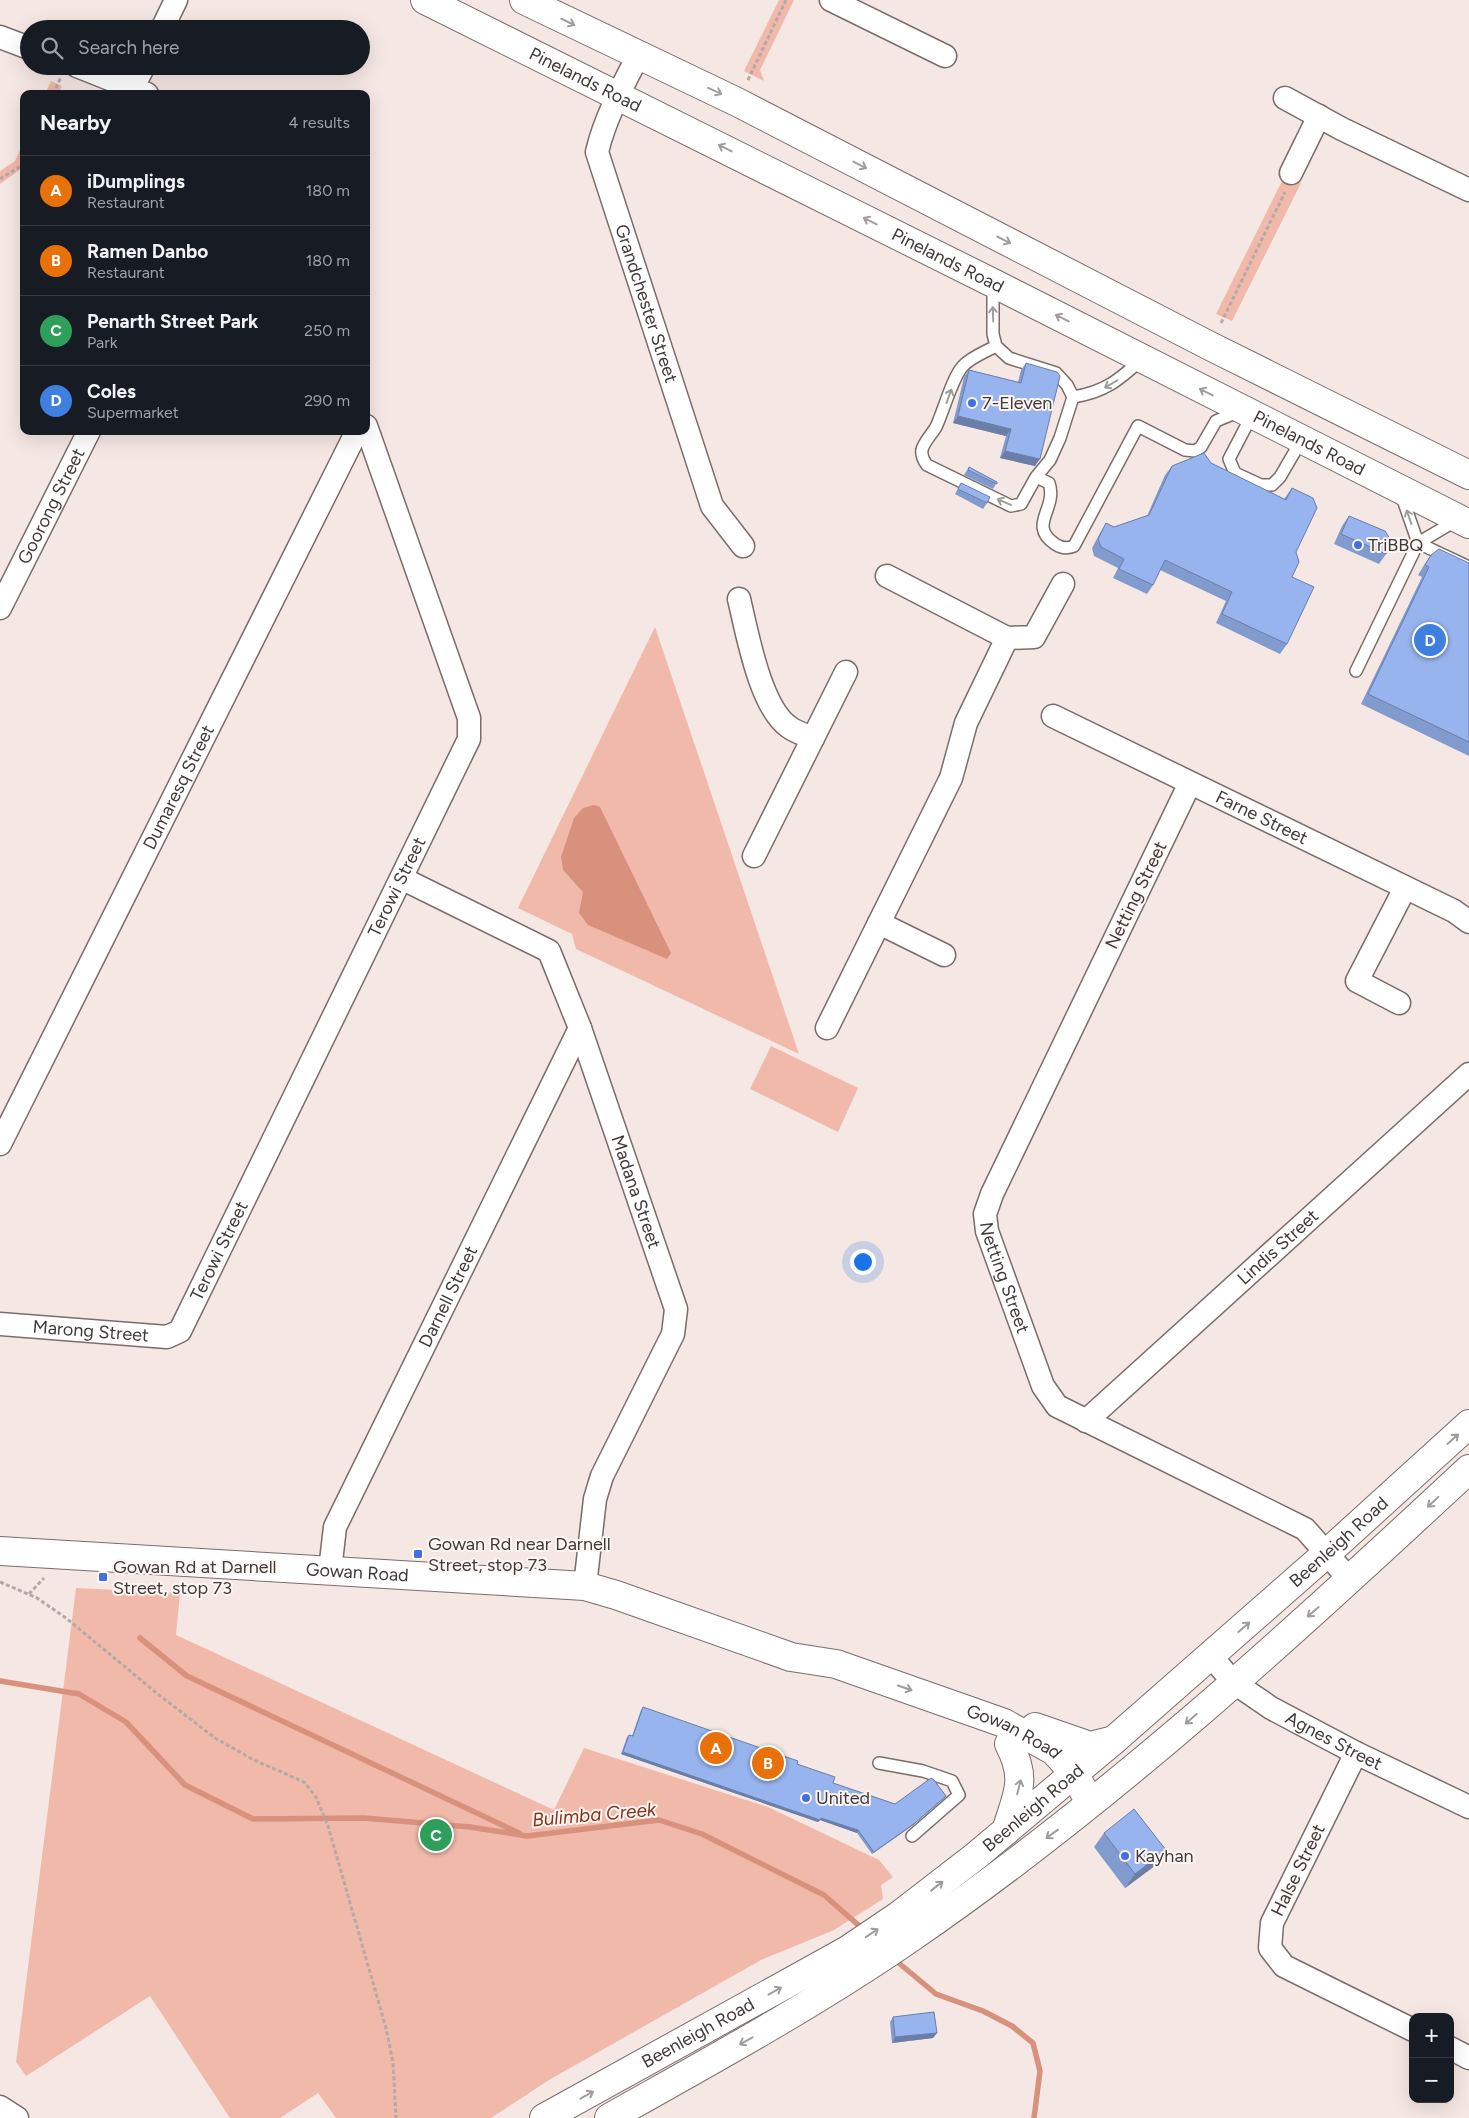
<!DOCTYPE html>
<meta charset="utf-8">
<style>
body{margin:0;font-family:Figtree,sans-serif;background:#242831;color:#f1f3f6}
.controls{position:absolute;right:15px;bottom:15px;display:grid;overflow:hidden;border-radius:10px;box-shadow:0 5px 20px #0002}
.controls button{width:45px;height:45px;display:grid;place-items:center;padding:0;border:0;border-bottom:1px solid #363941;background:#171b24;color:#f1f3f6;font:25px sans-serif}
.you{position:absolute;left:862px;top:1261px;width:18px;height:18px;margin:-12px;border:4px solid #fff;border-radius:50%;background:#1a73e8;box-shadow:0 0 0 8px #1a73e833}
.badge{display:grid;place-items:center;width:32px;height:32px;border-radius:50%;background:#4270e1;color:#fff;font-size:16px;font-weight:700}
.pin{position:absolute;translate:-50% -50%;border:2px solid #fff;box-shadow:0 1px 5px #0006}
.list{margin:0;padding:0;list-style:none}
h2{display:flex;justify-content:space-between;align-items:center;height:65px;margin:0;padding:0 20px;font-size:21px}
h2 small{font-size:16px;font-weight:400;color:#9ea1a6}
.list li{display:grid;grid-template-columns:32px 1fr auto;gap:15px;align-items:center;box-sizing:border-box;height:70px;padding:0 20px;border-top:1px solid #363941}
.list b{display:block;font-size:19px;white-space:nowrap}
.list p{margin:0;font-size:16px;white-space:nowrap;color:#9ea1a6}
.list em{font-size:16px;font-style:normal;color:#9ea1a6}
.icon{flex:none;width:28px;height:28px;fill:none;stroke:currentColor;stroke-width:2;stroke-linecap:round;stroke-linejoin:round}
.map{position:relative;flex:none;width:1469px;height:2118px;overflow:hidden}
.search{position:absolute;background:#171b24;box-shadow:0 5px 20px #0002;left:20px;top:20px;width:350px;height:55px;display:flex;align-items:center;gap:12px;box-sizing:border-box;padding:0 18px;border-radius:28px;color:#9ea1a6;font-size:19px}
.panel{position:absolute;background:#171b24;box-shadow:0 5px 20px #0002;left:20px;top:90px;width:350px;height:345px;border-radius:10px}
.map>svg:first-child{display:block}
.green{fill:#f0b9aa}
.water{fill:#d8917c}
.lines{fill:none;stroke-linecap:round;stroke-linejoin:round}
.stream{stroke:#d8917c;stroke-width:5.5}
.service-casing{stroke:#796d6a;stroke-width:14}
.minor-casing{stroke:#796d6a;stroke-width:25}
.secondary-casing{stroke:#796d6a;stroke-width:30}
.primary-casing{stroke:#796d6a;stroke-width:30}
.path{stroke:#b4a9a6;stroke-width:3;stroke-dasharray:4 2.5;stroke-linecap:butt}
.service{stroke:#fff;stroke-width:11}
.minor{stroke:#fff;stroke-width:22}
.secondary{stroke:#fff;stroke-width:28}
.primary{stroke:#fff;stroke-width:28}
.wall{fill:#829bce}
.shaded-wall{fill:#6a7ea7}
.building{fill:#97b4ef;stroke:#6a7ea7}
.oneway{stroke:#a09c9c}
.poi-dot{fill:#4270e1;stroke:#fef6f3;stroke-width:2}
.labels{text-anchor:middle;stroke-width:4;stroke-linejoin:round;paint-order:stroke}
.street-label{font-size:18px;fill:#403a39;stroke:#fef6f3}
.poi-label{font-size:18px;fill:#403a39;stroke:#fef6f3;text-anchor:start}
.water-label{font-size:19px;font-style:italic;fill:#863219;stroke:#fef6f3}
</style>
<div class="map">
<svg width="1469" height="2118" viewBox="0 0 1469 2118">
<rect width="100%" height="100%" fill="#f5e7e3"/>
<!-- green -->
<path class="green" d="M779,0H794L760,70L764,81L744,71Z
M51,81L62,86L58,94H45Z
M24,141V167L0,184V171L15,161Z
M1285,175L1301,183L1232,321L1216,314Z
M655,627L799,1054L576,949L572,934L518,908Z
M771,1046L858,1088L838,1132L750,1089Z
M76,1588L180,1593L176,1635L554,1810L584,1748L768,1807L879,1860L893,1877L881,1885L883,1899L834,1930L761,1960L549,2080L491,2118H336L318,2093L280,2118H230L150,1996L26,2076L16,2062Z"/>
<!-- water -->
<path class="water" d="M594,805L600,807L671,953L667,959L588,925L579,913L583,892L563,870L561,857L574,818L583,808Z"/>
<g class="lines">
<!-- stream -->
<path class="stream" d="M140,1638L187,1676L519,1833
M0,1681L79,1694L126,1722L185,1785L253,1819L364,1818L470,1827L527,1836L659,1820L702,1834L824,1895L864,1930
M894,1959L936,1994L983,2011L1012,2026L1033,2043L1040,2071L1034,2118"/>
<defs>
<path id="service" d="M993,283V334L996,346L1009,358L1056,373L1067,385L1073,397L1060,438L1050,460L1036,477L1021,504L1011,506L927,465C924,461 921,456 922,450C923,443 932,434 936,427C944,410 952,378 963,366C971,357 985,352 996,346
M1073,397C1105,392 1119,380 1142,359
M1252,415L1229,459L1235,473L1261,485H1272L1280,477L1301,441
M1036,477L1049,483C1058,509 1027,525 1055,544C1061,548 1067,549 1074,546L1138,426L1185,450L1195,451L1201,447L1216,421L1240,411
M1401,494L1418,543L1469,567
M1356,671L1418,543L1457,520
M879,1763L923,1771L952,1781L959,1795L912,1836"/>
<g id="minor">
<path d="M831,0L945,56"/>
<path d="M162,29L176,0"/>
<path d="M0,37L29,48"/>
<path id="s1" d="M638,56C622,87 605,118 597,152L712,506L743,546"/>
<path d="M77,66L147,94"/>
<path d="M133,87L144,66"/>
<path d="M1285,98L1342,129L1469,190"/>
<path d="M1291,173L1319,116"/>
<path d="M887,576L1007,638L1034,637L1063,584"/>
<path d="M739,599C747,632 760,707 789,727C795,732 806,735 813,738"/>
<path id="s2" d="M0,608L89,431"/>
<path id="s3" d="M1053,716L1454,911L1469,922"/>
<path id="s4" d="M1190,783L992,1194L985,1214L987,1231L1043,1386L1057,1406L1305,1529L1350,1580"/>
<path d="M754,856L846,672"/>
<path id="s5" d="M403,879L549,951L580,1028L676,1309L673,1334L602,1476L595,1499L585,1586"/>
<path d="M879,923L944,955"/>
<path d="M1399,1003L1357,981L1405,888"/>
<path d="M827,1028L951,778L966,723L1007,638"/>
<path id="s6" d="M0,1144L357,431"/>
<path id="s7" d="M0,1324L167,1337L180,1331L469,739V718L366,426"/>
<path id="s8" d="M1086,1421L1469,1074"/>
<path id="s9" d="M330,1570L335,1527L580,1028"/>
<path id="s10" d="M1211,1656L1233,1682L1271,1708L1356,1753L1469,1807"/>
<path d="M1356,1753L1272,1923L1270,1948L1284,1966L1413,2030"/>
<path d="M1450,2048L1469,2058"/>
<path d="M0,2107L17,2118"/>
</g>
<g id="secondary">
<path id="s11" d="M0,1551L585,1586L616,1595L791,1657L836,1664L1004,1723L1054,1751L1074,1773L1090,1803"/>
<path d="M1035,1727L1090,1746L1114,1740"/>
<path d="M1006,1831C1017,1795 1028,1780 1009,1744"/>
<path id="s12" d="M544,2118L846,1951L898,1916L977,1855L1114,1740L1326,1554L1469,1424"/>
<path d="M609,2118C712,2060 815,2004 912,1937C1112,1799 1292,1634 1469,1469"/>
</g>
<g id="primary">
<path id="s13" d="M425,0L993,283L1469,524"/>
<path d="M524,0L737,102L1210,346L1469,475"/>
</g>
</defs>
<!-- service casing -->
<use href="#service" class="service-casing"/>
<!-- minor casing -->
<use href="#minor" class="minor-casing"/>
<!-- secondary casing -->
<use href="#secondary" class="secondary-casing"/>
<!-- primary casing -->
<use href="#primary" class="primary-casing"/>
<!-- path -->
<path class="path" d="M748,80L786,0
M53,94L61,77
M0,179L21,166L24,159
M1221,323L1285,192
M0,1582L37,1598L66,1618L159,1695L215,1738L254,1760L304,1782L316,1797L328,1826L386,2028L393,2063L396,2118
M29,1594L44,1578"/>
<!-- service -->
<use href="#service" class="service"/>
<!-- minor -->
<use href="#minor" class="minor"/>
<!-- secondary -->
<use href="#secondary" class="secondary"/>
<!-- primary -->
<use href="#primary" class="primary"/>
</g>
<!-- wall -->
<path class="wall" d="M1026,363L1035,466L1000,458L1006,436L953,423L964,377L969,370L1018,382L1021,370Z
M1211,463L1284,499L1292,488L1296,552L1292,577L1287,644L1280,654L1216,623L1226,601L1160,570L1153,585L1147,594L1113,578L1118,568L1094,556L1092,548L1100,533L1106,523L1114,527L1147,516L1165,475L1172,466Z
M969,467L997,482L993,489L964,475Z
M961,483L987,503L983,509L955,494Z
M1349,516L1386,554L1379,564L1334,544L1342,526Z
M1431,555L1469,563V756L1361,704L1422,577L1418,575L1424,565Z
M643,1707L797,1764L833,1783L895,1804L946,1796L944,1798L913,1825L872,1854L857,1833L820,1820L818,1822L621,1754L627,1737L629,1735L632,1736L641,1710Z
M1104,1833L1156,1865L1125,1888L1094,1847Z
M893,2017L937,2033L933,2038L892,2043L890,2022Z"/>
<!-- shaded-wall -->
<path class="shaded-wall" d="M958,416L1011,429L1006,436L953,423Z
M1005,451L1040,459L1035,466L1000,458Z
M623,1752L821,1818L858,1830L857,1833L820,1820L818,1822L621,1754Z
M946,1796L944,1798L913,1825L872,1854L874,1852Z
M1166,1850L1156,1865L1125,1888L1135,1874Z
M937,2033L933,2038L892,2043L895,2037Z"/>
<!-- building -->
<path class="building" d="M1026,363L1057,372L1060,376L1040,459L1005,451L1011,429L958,416L969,370L1021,383Z
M1204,453L1211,463L1286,500L1292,488L1313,498L1317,508L1296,552L1299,562L1292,577L1314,587L1287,644L1222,614L1232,592L1165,560L1153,585L1119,569L1124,559L1101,547L1098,539L1106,523L1114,527L1149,515L1172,466Z
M969,467L997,482V484L968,470Z
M961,483L990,497L987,503L958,489Z
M1349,516L1385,531L1392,542L1386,554L1341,534Z
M1439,549L1469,563V742L1368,694L1429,567L1425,565L1431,555Z
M643,1707L798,1761L797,1764L835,1777L833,1783L895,1804L931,1778L934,1780L946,1796L915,1823L874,1852L858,1830L821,1818L820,1820L623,1752L629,1735L633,1736Z
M1134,1809L1166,1850L1135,1874L1104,1833Z
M934,2012L937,2033L895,2037L893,2017Z"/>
<!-- one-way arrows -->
<defs><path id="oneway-shaft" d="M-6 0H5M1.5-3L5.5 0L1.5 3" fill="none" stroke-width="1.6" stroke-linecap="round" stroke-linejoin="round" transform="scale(1.25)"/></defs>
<g class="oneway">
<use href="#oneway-shaft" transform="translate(568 22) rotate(26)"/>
<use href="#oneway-shaft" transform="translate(715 91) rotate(25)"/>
<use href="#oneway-shaft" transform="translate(725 148) rotate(-153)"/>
<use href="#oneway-shaft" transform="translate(860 165) rotate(27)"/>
<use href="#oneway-shaft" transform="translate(870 221) rotate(-153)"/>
<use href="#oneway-shaft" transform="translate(1004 240) rotate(27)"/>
<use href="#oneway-shaft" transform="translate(993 314) rotate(-92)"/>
<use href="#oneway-shaft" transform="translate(1062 318) rotate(-153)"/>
<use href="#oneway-shaft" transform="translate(1111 384) rotate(150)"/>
<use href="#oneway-shaft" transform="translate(1206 392) rotate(-153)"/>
<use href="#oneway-shaft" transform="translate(949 396) rotate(-70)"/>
<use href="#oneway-shaft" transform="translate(1004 502) rotate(-157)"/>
<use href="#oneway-shaft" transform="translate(1409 517) rotate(-109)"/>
<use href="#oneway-shaft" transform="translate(1453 1439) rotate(-42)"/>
<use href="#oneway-shaft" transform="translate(1433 1502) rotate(137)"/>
<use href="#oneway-shaft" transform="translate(1313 1612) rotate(139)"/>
<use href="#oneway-shaft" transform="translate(1244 1627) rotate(-41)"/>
<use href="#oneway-shaft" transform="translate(905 1688) rotate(19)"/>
<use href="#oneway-shaft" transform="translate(1191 1719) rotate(139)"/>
<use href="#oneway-shaft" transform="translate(1019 1787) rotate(-76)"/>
<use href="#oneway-shaft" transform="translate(1052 1834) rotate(144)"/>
<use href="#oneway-shaft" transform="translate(937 1886) rotate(-38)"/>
<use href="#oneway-shaft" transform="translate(872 1933) rotate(-34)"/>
<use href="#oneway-shaft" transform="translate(775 1991) rotate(-29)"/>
<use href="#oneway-shaft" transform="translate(746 2041) rotate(151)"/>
<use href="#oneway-shaft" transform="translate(587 2095) rotate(-29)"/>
</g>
<!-- markers -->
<g class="poi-dot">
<circle cx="972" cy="403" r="5"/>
<circle cx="1358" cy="545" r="5"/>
<rect x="413" y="1549" width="10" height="10" rx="2.5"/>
<rect x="98" y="1572" width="10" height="10" rx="2.5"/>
<circle cx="806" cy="1798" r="5"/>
<circle cx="1125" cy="1856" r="5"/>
</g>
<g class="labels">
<!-- street labels -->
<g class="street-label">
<text dy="6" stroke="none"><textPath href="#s13" startOffset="179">Pinelands Road</textPath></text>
<text dy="6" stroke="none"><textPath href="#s13" startOffset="584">Pinelands Road</textPath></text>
<text dy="6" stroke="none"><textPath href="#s1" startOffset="264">Grandchester Street</textPath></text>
<text dy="6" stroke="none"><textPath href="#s13" startOffset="989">Pinelands Road</textPath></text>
<text dy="6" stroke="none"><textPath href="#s2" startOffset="114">Goorong Street</textPath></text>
<text dy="6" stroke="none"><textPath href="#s6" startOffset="399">Dumaresq Street</textPath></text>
<text dy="6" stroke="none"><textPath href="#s3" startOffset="232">Farne Street</textPath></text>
<text dy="6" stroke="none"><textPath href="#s7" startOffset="676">Terowi Street</textPath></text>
<text transform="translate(1136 895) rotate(-64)" y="6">Netting Street</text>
<text dy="6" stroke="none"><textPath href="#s5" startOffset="419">Madana Street</textPath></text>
<text dy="6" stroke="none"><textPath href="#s8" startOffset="259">Lindis Street</textPath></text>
<text dy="6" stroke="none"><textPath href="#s7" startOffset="271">Terowi Street</textPath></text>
<text dy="6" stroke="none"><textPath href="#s4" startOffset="544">Netting Street</textPath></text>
<text dy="6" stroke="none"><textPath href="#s9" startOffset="300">Darnell Street</textPath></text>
<text dy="6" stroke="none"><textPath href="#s7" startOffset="91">Marong Street</textPath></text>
<text dy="6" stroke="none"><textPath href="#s12" startOffset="986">Beenleigh Road</textPath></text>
<text dy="6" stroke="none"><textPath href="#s11" startOffset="358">Gowan Road</textPath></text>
<text dy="6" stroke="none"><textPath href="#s11" startOffset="1040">Gowan Road</textPath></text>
<text dy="6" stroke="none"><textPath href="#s10" startOffset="151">Agnes Street</textPath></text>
<text dy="6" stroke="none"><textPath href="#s12" startOffset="581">Beenleigh Road</textPath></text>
<text transform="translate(1298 1870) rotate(-64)" y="6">Halse Street</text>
<text dy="6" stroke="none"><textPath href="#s12" startOffset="176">Beenleigh Road</textPath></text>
</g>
<!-- poi labels -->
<g class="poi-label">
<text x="982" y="409">7-Eleven</text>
<text x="1368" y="551">TriBBQ</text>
<text x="428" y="1550">Gowan Rd near Darnell<tspan x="428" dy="21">Street, stop 73</tspan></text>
<text x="113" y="1573">Gowan Rd at Darnell<tspan x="113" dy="21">Street, stop 73</tspan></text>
<text x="816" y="1804">United</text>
<text x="1135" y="1862">Kayhan</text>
</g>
<!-- water labels -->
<g class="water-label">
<text transform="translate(594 1814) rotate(-5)" y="7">Bulimba Creek</text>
</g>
</g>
</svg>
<div class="controls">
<button>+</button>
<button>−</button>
</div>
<div class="you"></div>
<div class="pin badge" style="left:716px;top:1748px;background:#e8710a">A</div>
<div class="pin badge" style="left:768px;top:1763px;background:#e8710a">B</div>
<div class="pin badge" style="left:436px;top:1835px;background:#2e9e5b">C</div>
<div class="pin badge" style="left:1430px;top:640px;background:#3f7fe0">D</div>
<div class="search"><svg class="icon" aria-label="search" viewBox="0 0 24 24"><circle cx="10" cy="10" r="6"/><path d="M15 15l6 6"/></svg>Search here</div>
<section class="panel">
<h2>Nearby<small>4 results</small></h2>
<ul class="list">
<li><span class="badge" style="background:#e8710a">A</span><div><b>iDumplings</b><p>Restaurant</p></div><em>180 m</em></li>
<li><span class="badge" style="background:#e8710a">B</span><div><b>Ramen Danbo</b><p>Restaurant</p></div><em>180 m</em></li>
<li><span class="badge" style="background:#2e9e5b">C</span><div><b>Penarth Street Park</b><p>Park</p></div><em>250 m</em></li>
<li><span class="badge" style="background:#3f7fe0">D</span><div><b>Coles</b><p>Supermarket</p></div><em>290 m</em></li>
</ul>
</section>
</div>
